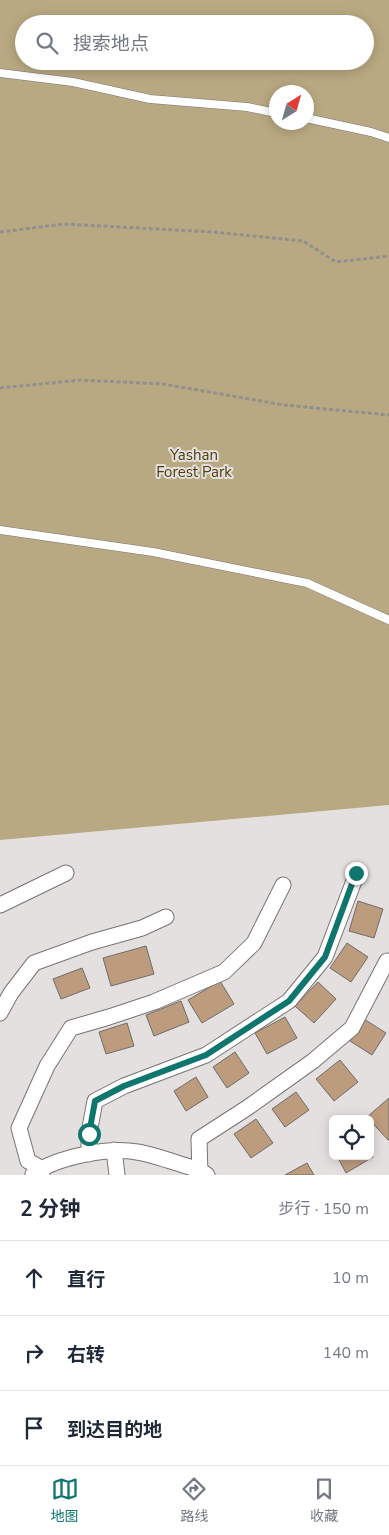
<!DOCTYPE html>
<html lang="zh">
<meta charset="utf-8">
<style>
body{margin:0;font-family:"Nunito Sans","Noto Sans SC",sans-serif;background:#f2f2f3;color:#1f2937}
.controls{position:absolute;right:15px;bottom:15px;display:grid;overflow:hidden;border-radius:8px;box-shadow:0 2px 12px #0003}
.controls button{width:45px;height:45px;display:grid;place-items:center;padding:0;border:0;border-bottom:1px solid #e0e1e3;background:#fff;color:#1f2937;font:25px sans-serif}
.compass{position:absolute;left:269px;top:85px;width:45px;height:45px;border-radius:50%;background:#fff;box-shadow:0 2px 12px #0003;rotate:37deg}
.stop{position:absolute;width:15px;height:15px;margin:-11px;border:4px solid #0f766e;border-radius:50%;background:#fff}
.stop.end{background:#0f766e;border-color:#fff;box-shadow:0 1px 5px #0008}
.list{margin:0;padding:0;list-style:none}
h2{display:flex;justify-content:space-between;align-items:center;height:65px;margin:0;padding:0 20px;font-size:21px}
h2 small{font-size:16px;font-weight:400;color:#747a83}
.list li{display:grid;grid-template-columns:32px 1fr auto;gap:15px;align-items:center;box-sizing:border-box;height:75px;padding:0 20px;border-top:1px solid #e0e1e3}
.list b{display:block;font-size:19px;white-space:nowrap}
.list em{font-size:16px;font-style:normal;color:#747a83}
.icon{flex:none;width:28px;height:28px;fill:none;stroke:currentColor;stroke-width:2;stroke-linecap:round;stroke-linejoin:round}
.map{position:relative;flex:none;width:389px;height:1175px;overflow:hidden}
.search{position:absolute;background:#fff;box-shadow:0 2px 12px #0003;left:15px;right:15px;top:15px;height:55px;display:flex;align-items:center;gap:12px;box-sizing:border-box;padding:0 18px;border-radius:28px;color:#747a83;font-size:19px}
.sheet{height:290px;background:#fff}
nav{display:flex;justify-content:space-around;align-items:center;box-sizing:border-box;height:70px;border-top:1px solid #e0e1e3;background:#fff;font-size:14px;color:#747a83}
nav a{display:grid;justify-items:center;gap:2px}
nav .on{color:#0f766e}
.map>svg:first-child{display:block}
.forest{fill:#b9a982;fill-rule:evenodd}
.building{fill:#bd9c7e;stroke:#6e6c6a}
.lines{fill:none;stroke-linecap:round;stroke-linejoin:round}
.service-casing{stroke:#777473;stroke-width:9}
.minor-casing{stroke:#777473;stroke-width:17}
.path{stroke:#928f8e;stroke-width:3;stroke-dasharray:4 2.5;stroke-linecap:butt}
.service{stroke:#fff;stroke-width:8}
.minor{stroke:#fff;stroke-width:15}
.route{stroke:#0f766e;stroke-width:6}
.labels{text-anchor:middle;stroke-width:4;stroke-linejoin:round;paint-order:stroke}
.park-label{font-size:15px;fill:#4f3e0b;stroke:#e4e0df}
</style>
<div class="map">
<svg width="389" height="1175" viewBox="0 0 389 1175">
<rect width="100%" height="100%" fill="#e4e0df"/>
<!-- forest -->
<path class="forest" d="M0,0H389V805L0,840ZM24,24H365V61H24ZM276,92H306V122H276Z"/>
<!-- building -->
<path class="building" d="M358,901L383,909L374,938L349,931Z
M347,943L368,957L351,982L330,968Z
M146,946L154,974L111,986L103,958Z
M82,968L90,988L61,999L53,979Z
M220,981L234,1004L202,1023L188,1000Z
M318,982L336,999L314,1023L295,1006Z
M181,1001L189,1022L154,1036L146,1015Z
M285,1017L297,1038L267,1054L255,1033Z
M364,1019L386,1033L372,1055L350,1041Z
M127,1023L134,1046L106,1054L99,1032Z
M235,1052L249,1073L227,1088L213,1067Z
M340,1060L358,1082L334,1101L316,1079Z
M196,1077L208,1097L186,1111L174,1091Z
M296,1092L309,1110L285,1127L272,1109Z
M389,1098V1140H388L367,1117Z
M256,1119L273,1143L251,1158L234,1134Z
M370,1152L373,1157L346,1173L337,1156H370Z
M307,1163L314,1175H285Z"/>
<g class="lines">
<defs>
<path id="service" d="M0,73L73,82L150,99L247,107L276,113
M306,118L371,132L389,138
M0,530L153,552L307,583L389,620"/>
<path id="minor" d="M0,905L66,873
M0,1013L11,993L34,963L92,942L142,928L166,917
M114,1150L117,1175
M89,1154V1133L95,1101L124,1086L206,1055L289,1001L325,957L357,873
M33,1174C57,1157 108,1147 137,1152C156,1155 181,1165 200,1170L207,1175
M42,1175L41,1168L28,1161L19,1128L47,1066L71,1028L109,1017L154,1002L224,972L254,943L283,885
M200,1175L199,1139L247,1108L313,1061L352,1028L387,961"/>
</defs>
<!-- service casing -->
<use href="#service" class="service-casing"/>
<!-- minor casing -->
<use href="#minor" class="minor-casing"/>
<!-- path -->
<path class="path" d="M0,232L64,224L213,232L303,241L336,262L389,256
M0,388L81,380L163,384L284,405L389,415"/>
<!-- service -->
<use href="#service" class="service"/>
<!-- minor -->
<use href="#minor" class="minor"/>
</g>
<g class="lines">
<!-- route -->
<path class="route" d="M89,1134L95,1101L124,1086L206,1055L289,1001L325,957L356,873"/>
</g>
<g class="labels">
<!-- park labels -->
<g class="park-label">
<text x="194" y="460">Yashan<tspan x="194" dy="17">Forest Park</tspan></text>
</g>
</g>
</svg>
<div class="controls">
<button><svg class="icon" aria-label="locate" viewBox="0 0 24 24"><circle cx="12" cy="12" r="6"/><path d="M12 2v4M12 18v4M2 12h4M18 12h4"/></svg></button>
</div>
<svg class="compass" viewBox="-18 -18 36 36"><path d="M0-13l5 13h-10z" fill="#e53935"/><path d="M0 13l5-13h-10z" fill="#747a83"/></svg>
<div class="stop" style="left:89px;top:1134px"></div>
<div class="stop end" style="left:356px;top:873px"></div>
<div class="search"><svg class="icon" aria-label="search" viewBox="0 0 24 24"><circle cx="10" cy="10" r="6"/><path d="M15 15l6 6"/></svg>搜索地点</div>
</div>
<section class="sheet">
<h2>2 分钟<small>步行 · 150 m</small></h2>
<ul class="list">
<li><svg class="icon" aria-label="ahead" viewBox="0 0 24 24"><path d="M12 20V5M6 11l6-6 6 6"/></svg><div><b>直行</b></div><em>10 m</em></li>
<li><svg class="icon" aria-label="right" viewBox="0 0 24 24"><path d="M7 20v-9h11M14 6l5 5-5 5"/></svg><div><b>右转</b></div><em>140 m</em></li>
<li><svg class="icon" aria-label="arrive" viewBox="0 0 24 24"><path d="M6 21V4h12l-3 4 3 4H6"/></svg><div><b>到达目的地</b></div></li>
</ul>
</section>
<nav>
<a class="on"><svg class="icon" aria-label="map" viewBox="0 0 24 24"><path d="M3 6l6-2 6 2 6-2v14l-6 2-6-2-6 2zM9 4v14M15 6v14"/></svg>地图</a>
<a><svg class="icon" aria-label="directions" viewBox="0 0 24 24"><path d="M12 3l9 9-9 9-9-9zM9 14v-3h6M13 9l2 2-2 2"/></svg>路线</a>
<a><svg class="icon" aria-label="saved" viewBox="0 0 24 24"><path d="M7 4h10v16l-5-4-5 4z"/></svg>收藏</a>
</nav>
